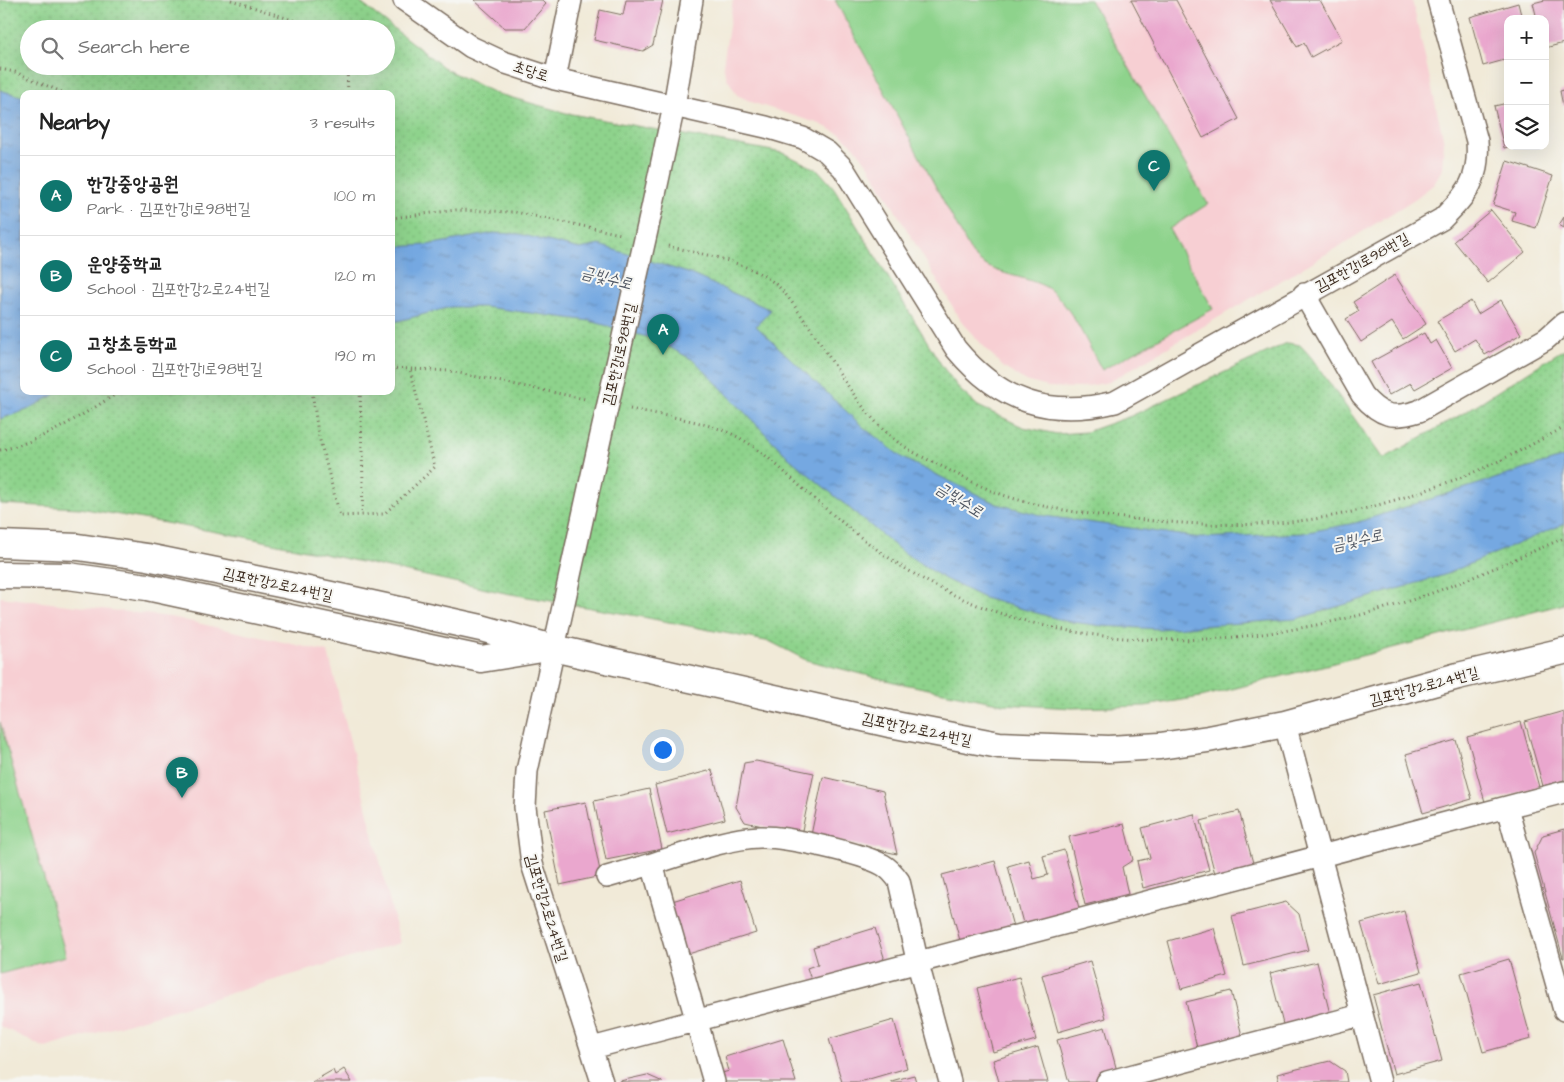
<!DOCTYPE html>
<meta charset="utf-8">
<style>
body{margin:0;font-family:"Architects Daughter","Poor Story",sans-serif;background:#f2f2f2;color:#222}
.controls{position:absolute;right:15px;top:15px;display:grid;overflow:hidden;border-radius:10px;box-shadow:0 5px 20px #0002}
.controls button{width:45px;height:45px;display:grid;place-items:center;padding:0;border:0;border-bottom:1px solid #e0e0e0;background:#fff;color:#222;font:25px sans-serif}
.you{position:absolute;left:662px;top:749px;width:18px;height:18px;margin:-12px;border:4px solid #fff;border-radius:50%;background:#1a73e8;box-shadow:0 0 0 8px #1a73e833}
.badge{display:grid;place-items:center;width:32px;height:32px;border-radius:50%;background:#0f766e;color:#fff;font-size:16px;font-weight:700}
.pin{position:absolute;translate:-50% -41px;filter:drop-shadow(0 1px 2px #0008)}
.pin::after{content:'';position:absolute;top:26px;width:18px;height:15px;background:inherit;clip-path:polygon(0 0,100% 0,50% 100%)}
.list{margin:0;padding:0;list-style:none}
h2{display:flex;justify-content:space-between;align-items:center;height:65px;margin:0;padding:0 20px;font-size:21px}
h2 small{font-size:16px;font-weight:400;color:#767676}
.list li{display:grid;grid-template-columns:32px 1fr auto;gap:15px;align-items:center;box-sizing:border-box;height:80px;padding:0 20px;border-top:1px solid #e0e0e0}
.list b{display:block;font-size:19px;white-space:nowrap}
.list p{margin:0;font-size:16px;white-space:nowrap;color:#767676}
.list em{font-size:16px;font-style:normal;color:#767676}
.icon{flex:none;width:28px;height:28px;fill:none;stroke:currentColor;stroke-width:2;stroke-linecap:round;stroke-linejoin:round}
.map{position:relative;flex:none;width:1564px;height:1082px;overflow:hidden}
.search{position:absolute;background:#fff;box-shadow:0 5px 20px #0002;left:20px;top:20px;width:375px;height:55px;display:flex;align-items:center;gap:12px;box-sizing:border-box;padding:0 18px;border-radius:28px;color:#767676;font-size:19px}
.panel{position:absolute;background:#fff;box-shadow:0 5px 20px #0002;left:20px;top:90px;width:375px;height:305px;border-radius:10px}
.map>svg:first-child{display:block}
.built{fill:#f7cfd3}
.park{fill:url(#park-dots);stroke:#647e55;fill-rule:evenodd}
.pitch{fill:#8ed38c;stroke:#647e55}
.water{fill:url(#water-ripples);stroke:#586980}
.building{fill:#eaa7ce}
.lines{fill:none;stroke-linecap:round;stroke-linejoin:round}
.minor-casing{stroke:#7b6d5f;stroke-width:24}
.tertiary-casing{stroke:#7b6d5f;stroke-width:29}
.path{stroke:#7b6d5f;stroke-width:3;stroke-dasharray:1 4;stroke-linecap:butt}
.minor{stroke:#fff;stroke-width:21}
.tertiary{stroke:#fff;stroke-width:26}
.minor-bridge-casing{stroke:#7b6d5f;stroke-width:24;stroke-linecap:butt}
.minor-bridge{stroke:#fff;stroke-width:21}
.labels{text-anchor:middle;stroke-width:4;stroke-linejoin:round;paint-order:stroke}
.street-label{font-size:15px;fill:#3b2a1e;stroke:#f6f6f2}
.water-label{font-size:16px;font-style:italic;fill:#4f5662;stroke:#f6f6f2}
</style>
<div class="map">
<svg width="1564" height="1082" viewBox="0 0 1564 1082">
<defs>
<pattern id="park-dots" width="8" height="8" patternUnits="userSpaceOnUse" patternTransform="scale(1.25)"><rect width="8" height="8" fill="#8ed38c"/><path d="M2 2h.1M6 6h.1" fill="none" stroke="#7bb578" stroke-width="1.8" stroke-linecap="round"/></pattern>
<pattern id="water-ripples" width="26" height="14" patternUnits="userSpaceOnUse" patternTransform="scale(1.25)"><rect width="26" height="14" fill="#75a8e1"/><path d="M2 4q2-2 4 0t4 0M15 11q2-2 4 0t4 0" fill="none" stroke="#6189b6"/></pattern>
</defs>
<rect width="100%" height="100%" fill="#f6f6f2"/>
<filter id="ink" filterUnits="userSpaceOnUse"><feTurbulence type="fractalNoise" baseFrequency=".02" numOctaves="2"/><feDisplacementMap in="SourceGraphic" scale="10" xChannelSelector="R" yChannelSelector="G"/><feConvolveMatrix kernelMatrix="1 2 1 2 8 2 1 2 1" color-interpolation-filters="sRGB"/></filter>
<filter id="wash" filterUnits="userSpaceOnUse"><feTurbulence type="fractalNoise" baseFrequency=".0096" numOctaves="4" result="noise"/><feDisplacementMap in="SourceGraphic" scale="20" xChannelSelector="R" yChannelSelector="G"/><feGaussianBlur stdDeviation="1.12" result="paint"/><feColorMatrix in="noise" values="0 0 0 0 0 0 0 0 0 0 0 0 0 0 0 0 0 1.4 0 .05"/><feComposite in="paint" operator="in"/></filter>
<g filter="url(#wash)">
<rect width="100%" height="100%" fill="#f1ead8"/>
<!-- built -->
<path class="built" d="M733,0H1412L1444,142L1442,169L1434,184L1416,198L1348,241L1109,382L1078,388L1048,387L1026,381L1004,368L963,324L869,166L855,147L840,134L820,124L754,103L737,95L727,78L723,65Z
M0,597L170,617L328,652L400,943L45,1048L0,1026Z"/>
<!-- park -->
<path class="park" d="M0,0H357L447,70L495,93L566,113L783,153L818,170L834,188L942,366L961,391L978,406L1023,427L1057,434L1086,432L1131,416L1287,343L1300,345L1311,357L1383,459L1462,414L1564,349V604L1201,697L1145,706L1072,708L1003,704L894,682L806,660L771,642L643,617L505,593L245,537L80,508L0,504ZM29,29H386V66H29ZM24,94H391V391H24Z"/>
<!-- pitch -->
<path class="pitch" d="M835,0H1090L1208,204L1169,229L1213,309L1102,370C1088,346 1069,299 1044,286C1019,274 990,275 972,254Z
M0,722L66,956L0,974Z"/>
<!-- water -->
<path class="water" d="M0,90L24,97V391H61L27,410L0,419Z
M494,233L519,234L580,249L599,245L688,273L771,310L756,326L863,427L904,459L997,504L1045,516L1201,538L1303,533L1355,523L1564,457V524L1444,575L1296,619L1159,629L1102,626L1065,621L984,598L943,578L900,550L790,459L695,361L654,339L590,321L485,307H451L391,323V247L427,245Z"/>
<g id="blocks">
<!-- building -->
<path class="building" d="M474,0H542L546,4L525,28H505Z
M626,0H663L653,45L643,51L594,40L600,10L623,15Z
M1131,0H1176L1239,119L1203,138Z
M1270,0H1320L1342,40L1311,57L1304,43L1297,47Z
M1545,0H1564V43L1545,48V19H1537L1533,3Z
M1518,3L1522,19H1508V59L1483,66L1470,17Z
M1564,90V106H1563L1560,91Z
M1508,103V147L1504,148L1494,106Z
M1507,161L1553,176L1536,228L1512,221L1515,212L1493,205Z
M1491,210L1525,252L1488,283L1454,241Z
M1564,217V228L1559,225Z
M1395,275L1426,324L1403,339L1392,322L1361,342L1346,319L1359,311L1353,302Z
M1501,300L1521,334L1485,355L1475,339L1455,351L1437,321L1471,301L1478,314Z
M1424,333L1430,344L1436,340L1452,368L1415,389L1411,383L1389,395L1371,362Z
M1564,711V780L1543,786L1525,722Z
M1521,722L1539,787L1485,802L1467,737Z
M1456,740L1472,799L1423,813L1406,754Z
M756,761L814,773L801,835L745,822L736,807L744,763Z
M712,770L725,819L667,834L655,785Z
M823,777L883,791L897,854L811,835Z
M649,789L662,849L606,860L594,801Z
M586,802L601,876L560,885L545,810Z
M1239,811L1256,874L1218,885L1201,821Z
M1194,814L1209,870L1143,888L1137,861L1150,858L1142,828Z
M1124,824L1133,860L1122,867L1128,894L1085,905L1069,837Z
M1564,829V958H1563L1534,853L1543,835Z
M1064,850L1080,912L1024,927L1008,866L1029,860L1034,879L1048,875L1043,856Z
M995,861L1015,934L962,948L942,875Z
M740,880L756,933L685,955L669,902Z
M1286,902L1299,914L1308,950L1244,966L1232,916Z
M1404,911L1421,972L1379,984L1361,923Z
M875,928L884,957L874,980L815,991L807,968L818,964L813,947Z
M1214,928L1227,976L1181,989L1168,941Z
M1509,959L1531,1039L1483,1052L1461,973Z
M1090,961L1106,1018L1058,1032L1042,975Z
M1317,962L1329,1010L1318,1028L1286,1036L1270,973Z
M1019,977L1036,1040L993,1052L977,988Z
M1421,982L1442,1061L1394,1074L1373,995Z
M1231,991L1244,1044L1199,1056L1186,1002Z
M894,1020L907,1068L859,1082H842L829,1039Z
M1105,1027L1120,1082H1069L1057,1040Z
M783,1039L796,1082H714L712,1076L729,1071L725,1057Z
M1038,1047L1048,1082H999L993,1060Z
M1330,1061L1345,1071L1347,1082H1279L1277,1074Z
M344,1069L352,1082H312L333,1070L335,1075Z
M647,1075L663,1082H620V1081Z
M914,1075L916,1082H891V1081Z"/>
</g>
</g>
<g filter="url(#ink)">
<use href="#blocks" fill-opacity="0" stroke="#7b6d5f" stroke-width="1"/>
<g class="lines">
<defs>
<path id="minor" d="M404,0L471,47L503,62L555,79L766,127L803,138L827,152L843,168L956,349C1000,402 1049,418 1115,402L1442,219C1468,193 1480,179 1477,141L1438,0
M555,79L571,0
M652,208L674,106L692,0
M1304,294L1362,395C1381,417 1393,419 1419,411L1546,339L1564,323
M590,484L527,771L525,807L532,864L602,1082
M1285,724L1380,1082
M1507,808L1564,1010
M607,877L652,864
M592,1048L1564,792
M714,1082L652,864C685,854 726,838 760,837C785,836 861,853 883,865C890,869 894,874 899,881L918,964L950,1082
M1107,1082L1361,1015"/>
<path id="tertiary" d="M0,544L78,547L147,557L290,586L481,628L553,648L890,724L999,745L1109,749L1160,746L1208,739L1285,724L1458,676L1564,651
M0,575L68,576L147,587L481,659L542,649"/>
</defs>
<!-- minor casing -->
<use href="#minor" class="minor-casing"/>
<!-- tertiary casing -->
<use href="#tertiary" class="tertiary-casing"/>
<!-- path -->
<path class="path" d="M231,0L320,29
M347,66L348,94
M0,69L15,72L66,94
M391,218L456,210L515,212L621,234
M668,246C703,255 750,261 778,286C790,298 799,313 809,326C835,364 859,411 895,440C908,450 924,458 939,465C966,479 994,494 1023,501C1059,511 1097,515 1134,519C1213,527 1293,529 1371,507C1414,495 1465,478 1505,458C1525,449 1544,437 1564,428
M391,368L449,371L585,399
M312,391L318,433L340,516L384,514L435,467L410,369
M360,391L363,481L362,515
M630,409C664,416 702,420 734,435C759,447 782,470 802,488C835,517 869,546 906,569C1053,661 1239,653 1399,604C1455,587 1510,561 1564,538
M0,450C45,441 83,414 121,391"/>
<!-- minor -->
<use href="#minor" class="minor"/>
<!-- tertiary -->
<use href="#tertiary" class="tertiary"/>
<defs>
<path id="minor-bridge" d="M590,484L652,208"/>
</defs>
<!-- minor-bridge casing -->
<use href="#minor-bridge" class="minor-bridge-casing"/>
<!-- minor-bridge -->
<use href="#minor-bridge" class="minor-bridge"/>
</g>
</g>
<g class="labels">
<!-- street labels -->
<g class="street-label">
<text transform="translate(531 71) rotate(18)" y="5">초당로</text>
<text transform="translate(1362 262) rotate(-29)" y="5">김포한강1로98번길</text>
<text transform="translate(619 354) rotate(-77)" y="5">김포한강1로98번길</text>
<text transform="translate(278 584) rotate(12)" y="5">김포한강2로24번길</text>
<text transform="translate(1424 686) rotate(-15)" y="5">김포한강2로24번길</text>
<text transform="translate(917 729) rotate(12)" y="5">김포한강2로24번길</text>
<text transform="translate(547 908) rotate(73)" y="5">김포한강2로24번길</text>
</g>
<!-- water labels -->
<g class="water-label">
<text transform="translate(607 277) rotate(14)" y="6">금빛수로</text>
<text transform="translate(960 499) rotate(32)" y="6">금빛수로</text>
<text transform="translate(1357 539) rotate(-12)" y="6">금빛수로</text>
</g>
</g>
</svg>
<div class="controls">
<button>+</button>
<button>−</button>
<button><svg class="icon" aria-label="layers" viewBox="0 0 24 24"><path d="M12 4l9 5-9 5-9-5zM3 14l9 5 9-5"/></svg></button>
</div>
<div class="you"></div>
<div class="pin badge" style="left:663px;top:355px">A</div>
<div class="pin badge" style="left:182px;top:798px">B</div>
<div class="pin badge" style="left:1154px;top:191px">C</div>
<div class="search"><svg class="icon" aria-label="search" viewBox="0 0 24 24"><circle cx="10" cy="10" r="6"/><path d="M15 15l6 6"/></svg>Search here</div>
<section class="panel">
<h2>Nearby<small>3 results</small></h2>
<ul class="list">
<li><span class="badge">A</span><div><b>한강중앙공원</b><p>Park · 김포한강1로98번길</p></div><em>100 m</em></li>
<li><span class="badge">B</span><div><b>운양중학교</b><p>School · 김포한강2로24번길</p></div><em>120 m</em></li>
<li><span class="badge">C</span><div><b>고창초등학교</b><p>School · 김포한강1로98번길</p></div><em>190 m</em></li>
</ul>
</section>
</div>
